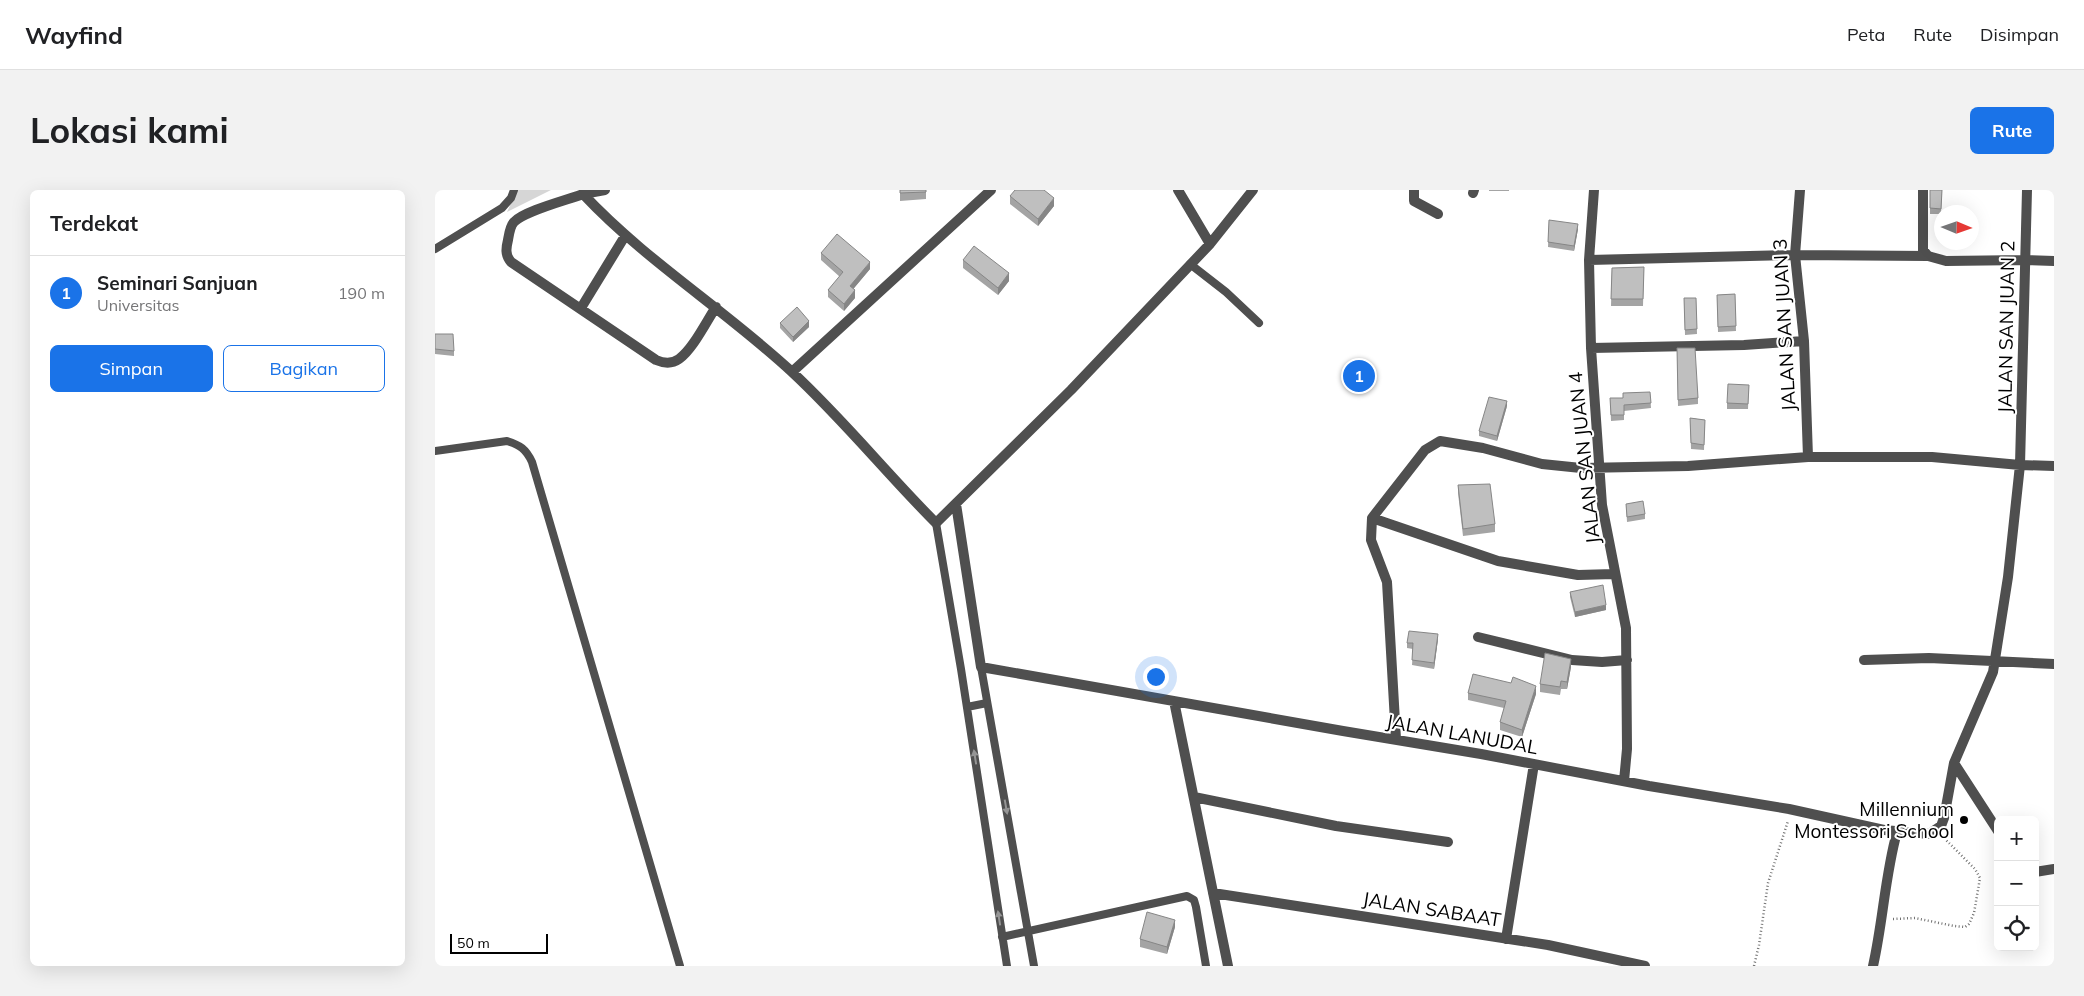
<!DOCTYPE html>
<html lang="id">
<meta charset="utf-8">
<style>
body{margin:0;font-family:Mulish,sans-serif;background:#f2f2f2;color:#202124}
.controls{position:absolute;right:15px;bottom:15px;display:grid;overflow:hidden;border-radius:8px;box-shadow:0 5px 20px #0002}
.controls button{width:45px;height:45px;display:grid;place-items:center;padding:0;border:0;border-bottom:1px solid #e0e0e0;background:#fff;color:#202124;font:25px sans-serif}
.compass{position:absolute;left:1499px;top:15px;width:45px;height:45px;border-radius:50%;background:#fff;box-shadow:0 5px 20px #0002;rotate:92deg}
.scale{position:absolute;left:15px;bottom:12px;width:98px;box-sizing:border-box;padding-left:5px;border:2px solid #000;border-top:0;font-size:14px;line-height:18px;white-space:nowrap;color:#000;-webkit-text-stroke:4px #fff;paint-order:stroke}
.you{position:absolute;left:720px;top:486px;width:18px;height:18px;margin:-12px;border:4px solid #fff;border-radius:50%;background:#1a73e8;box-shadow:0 0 0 8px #1a73e833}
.badge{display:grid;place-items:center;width:32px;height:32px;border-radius:50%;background:#1a73e8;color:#fff;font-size:16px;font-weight:700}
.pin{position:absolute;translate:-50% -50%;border:2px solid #fff;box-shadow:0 1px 5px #0006}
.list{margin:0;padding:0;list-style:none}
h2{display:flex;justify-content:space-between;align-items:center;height:65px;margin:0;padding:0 20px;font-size:21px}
h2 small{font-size:16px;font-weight:400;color:#757577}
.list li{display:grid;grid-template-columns:32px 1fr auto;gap:15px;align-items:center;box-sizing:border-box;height:75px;padding:0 20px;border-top:1px solid #e0e0e0}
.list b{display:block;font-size:19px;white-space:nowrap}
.list p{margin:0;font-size:16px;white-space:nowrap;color:#757577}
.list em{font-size:16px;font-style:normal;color:#757577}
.actions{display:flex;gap:10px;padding:15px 20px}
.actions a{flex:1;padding:11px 0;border:1px solid #1a73e8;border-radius:8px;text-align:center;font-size:18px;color:#1a73e8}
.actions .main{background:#1a73e8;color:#fff}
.icon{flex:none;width:28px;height:28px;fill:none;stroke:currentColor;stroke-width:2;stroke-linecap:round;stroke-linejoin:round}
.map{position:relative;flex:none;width:1619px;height:776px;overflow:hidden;border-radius:8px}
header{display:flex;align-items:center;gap:30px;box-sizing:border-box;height:70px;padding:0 25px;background:#fff;border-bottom:1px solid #e0e0e0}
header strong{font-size:24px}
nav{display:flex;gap:28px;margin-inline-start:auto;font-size:18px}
.intro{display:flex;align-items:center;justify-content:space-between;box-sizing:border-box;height:120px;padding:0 30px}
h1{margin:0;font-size:35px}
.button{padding:12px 22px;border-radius:8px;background:#1a73e8;color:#fff;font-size:18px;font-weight:700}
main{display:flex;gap:30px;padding:0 30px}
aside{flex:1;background:#fff;border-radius:8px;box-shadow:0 5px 20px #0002}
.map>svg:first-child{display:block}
.green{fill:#d6d6d6}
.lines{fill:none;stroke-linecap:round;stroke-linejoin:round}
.path{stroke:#717171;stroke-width:2.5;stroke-dasharray:1 2.5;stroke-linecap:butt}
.service{stroke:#4f4f4f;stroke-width:8}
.minor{stroke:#4f4f4f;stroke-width:10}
.wall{fill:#a4a4a4}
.shaded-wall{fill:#868686}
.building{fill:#bfbfbf;stroke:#868686}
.oneway{fill:#959595}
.poi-dot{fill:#000;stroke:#fff;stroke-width:2}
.labels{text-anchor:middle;stroke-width:4;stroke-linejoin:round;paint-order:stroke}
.street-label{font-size:19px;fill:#000;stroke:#fff}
.poi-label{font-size:19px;fill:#000;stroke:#fff;text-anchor:end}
</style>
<header>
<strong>Wayfind</strong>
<nav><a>Peta</a><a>Rute</a><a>Disimpan</a></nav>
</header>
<div class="intro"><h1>Lokasi kami</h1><a class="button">Rute</a></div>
<main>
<aside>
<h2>Terdekat<small></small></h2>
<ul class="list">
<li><span class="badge">1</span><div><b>Seminari Sanjuan</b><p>Universitas</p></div><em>190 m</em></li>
</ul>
<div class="actions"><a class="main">Simpan</a><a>Bagikan</a></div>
</aside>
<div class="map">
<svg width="1619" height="776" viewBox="0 0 1619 776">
<rect width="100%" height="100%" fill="#fff"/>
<!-- green -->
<path class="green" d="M82,0H116L72,22Z"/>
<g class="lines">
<!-- path -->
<path class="path" d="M1458,729L1480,728L1519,736L1530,737L1534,734L1539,723L1545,688L1540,679L1509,648
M1319,776L1324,755L1333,693L1353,631"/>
<!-- service -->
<path class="service" d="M0,59L67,18L76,8L79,0
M755,74L791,102L824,133
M0,261L72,251C85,255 91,259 97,272L245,776
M501,333L526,479L572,776
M546,477L599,776
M532,517L552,513
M567,747L752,706L759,710L761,717L771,776"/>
<!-- minor -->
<path class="minor" d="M170,0L148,4C211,71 289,119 356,181C408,229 452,284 501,333L636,200L775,54L818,0
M743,0L775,54
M979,0V11L1003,24
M1159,0L1154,70L1156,158L1167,315L1191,438L1192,559L1189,591
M1365,0L1360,65L1369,151L1373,267
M1488,0V60L1493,66L1511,71L1590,70L1619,71
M1038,3L1039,0
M148,4C132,10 89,21 79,32C75,36 74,44 73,50C71,58 70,65 76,72L221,170C228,173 237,174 244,169C258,159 271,132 281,117
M1154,70L1360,65L1493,66
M146,118L190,46
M1156,158L1309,155L1369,151
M357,182L556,0
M521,314L546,477L908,541L1046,564L1214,596L1354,619L1449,640L1494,644L1506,636L1509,628L1519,573L1558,482L1573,387L1585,275L1592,0
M937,328L1063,371L1143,385L1179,384
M1043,447L1137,470L1167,472L1192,470
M1429,470L1494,468L1619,474
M739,511L793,776
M961,549L952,392L936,350L937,328L990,260L1005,251L1048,258L1107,274L1146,278L1253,276L1373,267H1497L1585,275L1619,276
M1519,573L1563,641
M759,607L901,636L1013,652
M1600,682L1619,679
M778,703L1113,755L1210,776
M1071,749L1099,574
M1438,776C1448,732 1450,685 1462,642"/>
</g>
<!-- wall -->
<path class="wall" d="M465,0H491V9L465,11Z
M1054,0H1074V1H1054Z
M1495,0H1507L1506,24H1495Z
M575,6L619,16L603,36L575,14Z
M1114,30L1143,39L1139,61L1113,57Z
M386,63L435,79L418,99L420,108L409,121L393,107V100L405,87L386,70Z
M528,70L574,91L563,105L528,78Z
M1209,77L1208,116H1176L1177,78Z
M1300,104L1301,141L1283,142L1282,105Z
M1249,108H1261L1262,144L1250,145Z
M345,133L374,137L358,152L345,138Z
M0,144L19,161V166L0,164Z
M1242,158L1263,208V214L1243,216Z
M1314,195L1313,219H1292V213Z
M1215,202L1216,218L1189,221V230L1176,231L1175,208H1188Z
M1072,216L1062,251L1044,246V241Z
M1255,228L1270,230L1269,260L1256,259Z
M1023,295L1060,334V342L1028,346L1023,303Z
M1191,314L1210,324V329L1192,332Z
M1135,402L1171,420L1140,427L1135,407Z
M1003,449L999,479L977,475L978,459L972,458V453Z
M1136,477L1132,499H1126L1125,505L1105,502V494Z
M1033,503L1101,504L1087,547L1065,540V532L1069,518L1033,510Z
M740,737L732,764L705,757V749Z"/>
<!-- shaded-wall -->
<path class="shaded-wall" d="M619,8V16L603,36V29Z
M1143,34V39L1139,61V56Z
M435,72V79L415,103V96Z
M574,83V91L563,105V98Z
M420,100V108L409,121V114Z
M374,131V137L358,152V147Z
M1072,211V216L1062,251V246Z
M1171,415V420L1140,427V422Z
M1003,444V449L999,479V473Z
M1136,469V477L1132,499V492Z
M1101,496V504L1087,547V540Z
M740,730V737L732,764V757Z"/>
<!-- building -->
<path class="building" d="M465,0H491V2L465,3Z
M580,0H609L619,8L603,29L575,6Z
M1495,0H1507L1506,19L1495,18Z
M1114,30L1143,34L1139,56L1113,52Z
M402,44L435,72L415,96L420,100L409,114L393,100L408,82L386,63Z
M539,56L574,83L563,98L528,70Z
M1209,77L1208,109H1176L1177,78Z
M1300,104L1301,136L1283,137L1282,105Z
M1249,108H1261L1262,139L1250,140Z
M362,117L374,131L358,147L345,133Z
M0,144H18L19,161L0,159Z
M1242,158H1260L1263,208L1243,210Z
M1293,194L1314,195L1313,214L1292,213Z
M1215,202L1216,213L1189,215V225H1176L1175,208H1188V203Z
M1054,207L1072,211L1062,246L1044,241Z
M1255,228L1270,230L1269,255L1256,253Z
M1055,294L1060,334L1028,339L1023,295Z
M1208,311L1210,324L1192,327L1191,314Z
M1168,395L1171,415L1140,422L1135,402Z
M974,441L1003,444L999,473L977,470L978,453H972Z
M1110,463L1136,469L1132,492L1126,491L1125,497L1105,494Z
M1038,484L1076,493L1078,487L1101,496L1087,540L1065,532L1071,511L1033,503Z
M712,722L740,730L732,757L705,749Z"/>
<!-- one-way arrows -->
<defs><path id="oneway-solid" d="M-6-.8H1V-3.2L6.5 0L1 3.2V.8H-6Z" transform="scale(1.25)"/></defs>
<g class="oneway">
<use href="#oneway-solid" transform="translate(540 567) rotate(-99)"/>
<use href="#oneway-solid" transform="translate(571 617) rotate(80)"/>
<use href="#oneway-solid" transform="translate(564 728) rotate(-99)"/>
</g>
<!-- markers -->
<circle class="poi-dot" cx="1529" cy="630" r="5"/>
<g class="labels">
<!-- street labels -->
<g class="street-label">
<text transform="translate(1349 135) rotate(-93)" y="7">JALAN SAN JUAN 3</text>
<text transform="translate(1571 137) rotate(-89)" y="7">JALAN SAN JUAN 2</text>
<text transform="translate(1149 268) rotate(-96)" y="7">JALAN SAN JUAN 4</text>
<text transform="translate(1027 544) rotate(10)" y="7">JALAN LANUDAL</text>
<text transform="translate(997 719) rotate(9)" y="7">JALAN SABAAT</text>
</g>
<!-- poi labels -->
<g class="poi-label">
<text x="1519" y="626">Millennium<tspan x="1519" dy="22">Montessori School</tspan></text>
</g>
</g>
</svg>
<div class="controls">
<button>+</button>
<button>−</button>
<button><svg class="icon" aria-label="locate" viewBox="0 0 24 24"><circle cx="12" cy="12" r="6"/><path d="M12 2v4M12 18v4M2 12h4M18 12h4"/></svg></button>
</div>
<svg class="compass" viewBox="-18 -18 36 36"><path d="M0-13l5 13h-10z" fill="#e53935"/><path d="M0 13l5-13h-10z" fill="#757577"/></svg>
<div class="scale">50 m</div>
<div class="you"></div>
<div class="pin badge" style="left:924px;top:186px">1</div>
</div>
</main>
